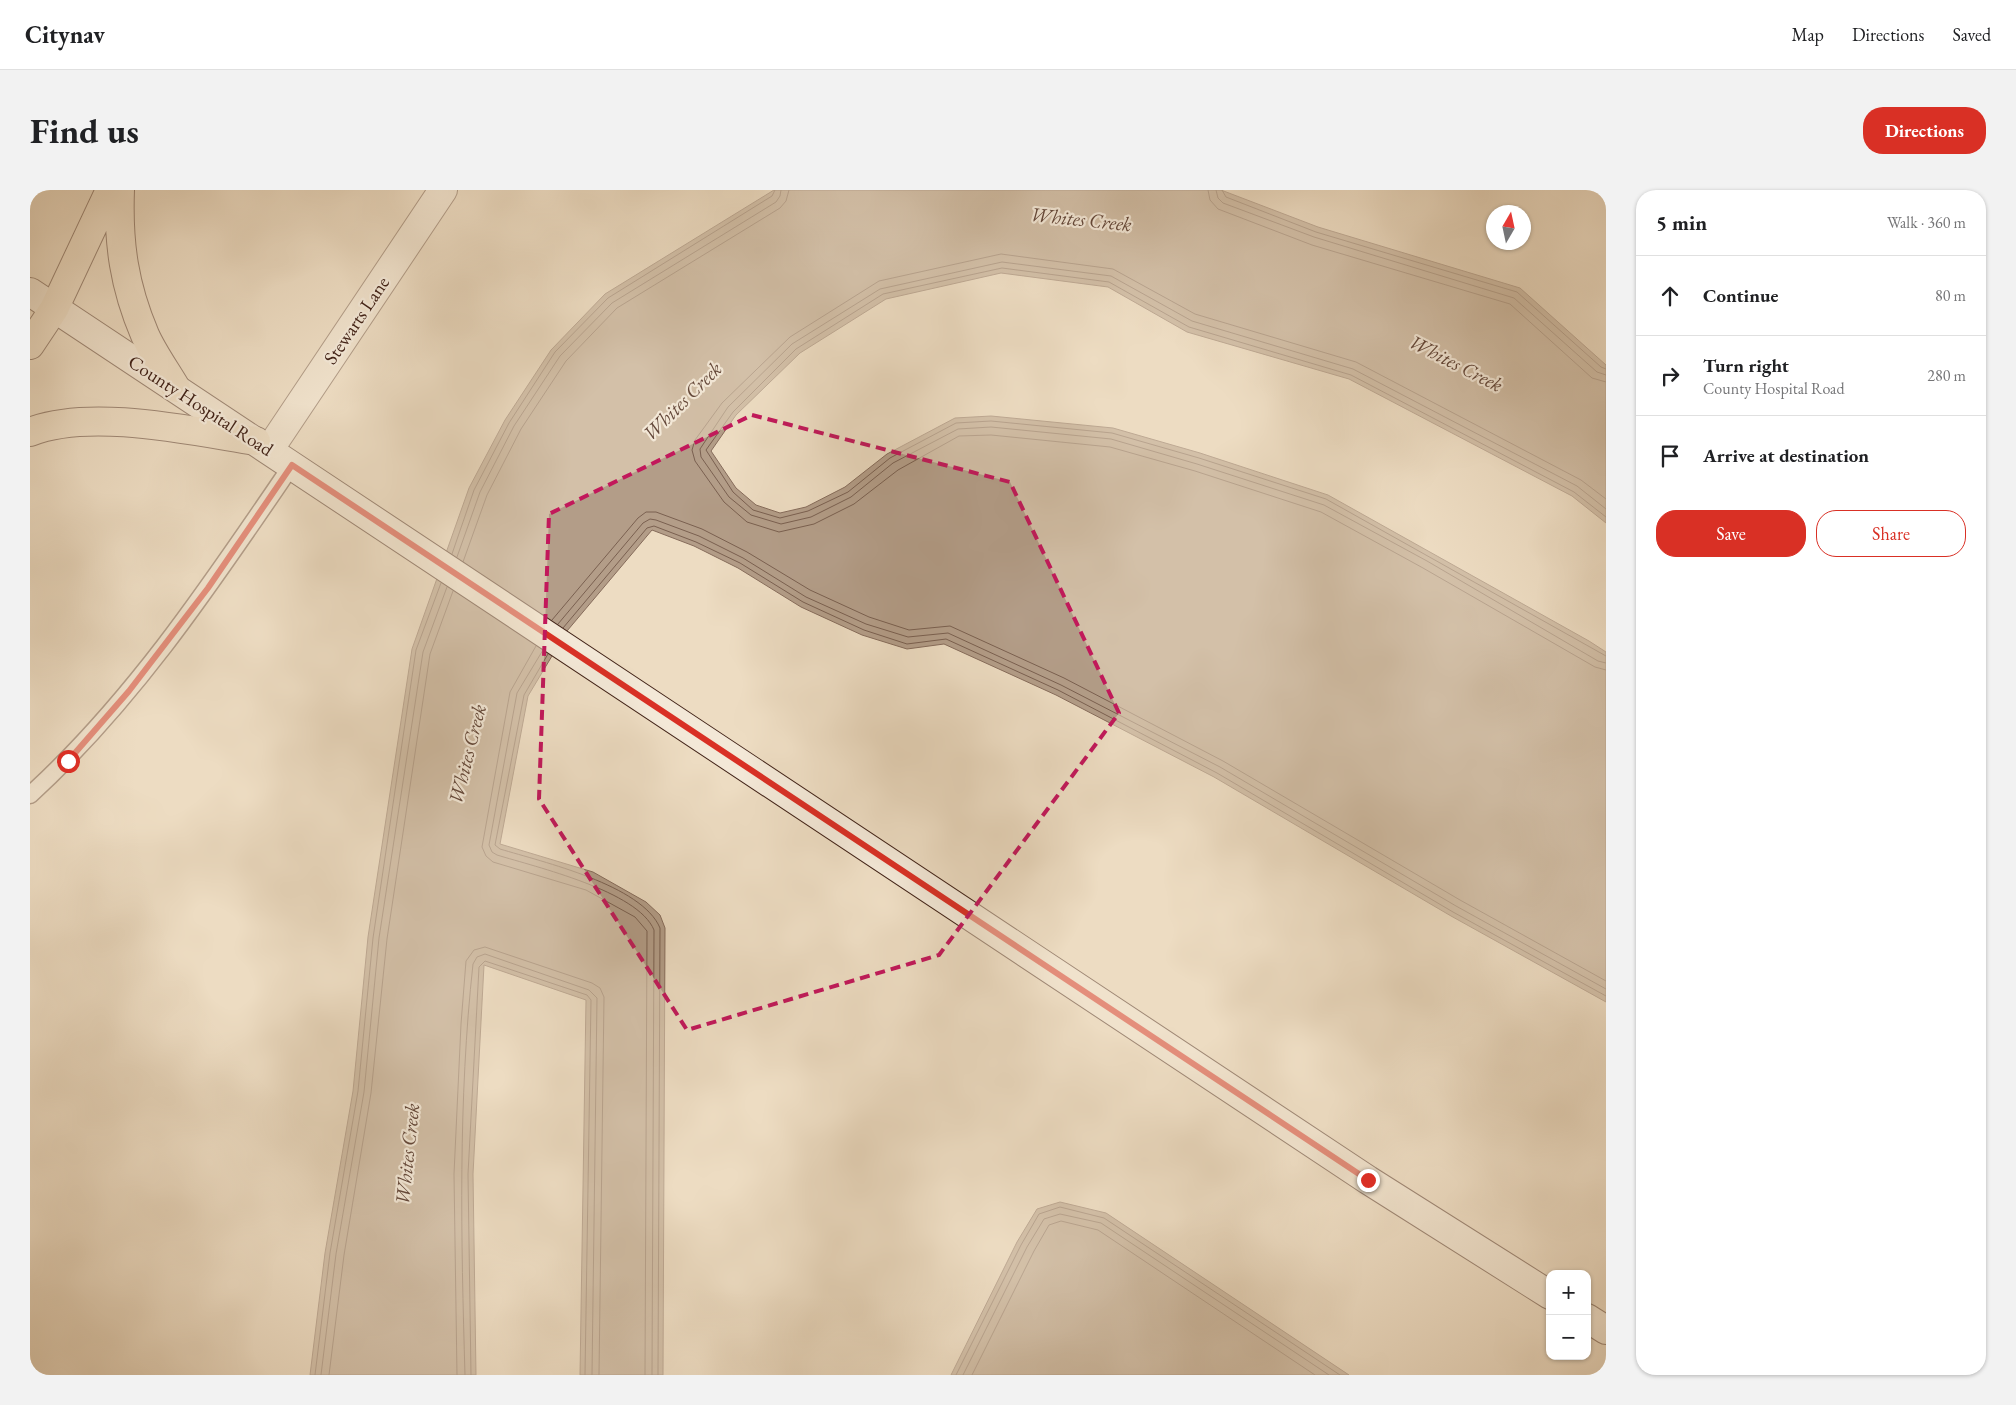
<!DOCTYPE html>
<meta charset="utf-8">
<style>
body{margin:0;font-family:"EB Garamond",serif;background:#f2f2f2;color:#202124}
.controls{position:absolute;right:15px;bottom:15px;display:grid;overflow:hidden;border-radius:10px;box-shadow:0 1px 4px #0004}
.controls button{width:45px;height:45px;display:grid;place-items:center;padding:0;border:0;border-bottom:1px solid #e0e0e0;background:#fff;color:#202124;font:25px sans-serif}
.compass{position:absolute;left:1456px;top:15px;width:45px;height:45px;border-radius:50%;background:#fff;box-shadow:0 1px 4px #0004;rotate:9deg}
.stop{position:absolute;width:15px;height:15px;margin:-11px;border:4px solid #d93025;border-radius:50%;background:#fff}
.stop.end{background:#d93025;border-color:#fff;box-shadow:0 1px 5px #0008}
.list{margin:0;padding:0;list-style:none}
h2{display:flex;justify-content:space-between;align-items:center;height:65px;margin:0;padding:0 20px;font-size:21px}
h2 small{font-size:16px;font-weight:400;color:#757577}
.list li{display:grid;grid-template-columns:32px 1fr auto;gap:15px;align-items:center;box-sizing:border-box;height:80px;padding:0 20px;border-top:1px solid #e0e0e0}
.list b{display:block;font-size:19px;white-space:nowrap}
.list p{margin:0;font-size:16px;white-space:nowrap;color:#757577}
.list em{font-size:16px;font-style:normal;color:#757577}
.actions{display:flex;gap:10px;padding:15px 20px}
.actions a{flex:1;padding:11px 0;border:1px solid #d93025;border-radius:20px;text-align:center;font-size:18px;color:#d93025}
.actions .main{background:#d93025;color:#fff}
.icon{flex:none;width:28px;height:28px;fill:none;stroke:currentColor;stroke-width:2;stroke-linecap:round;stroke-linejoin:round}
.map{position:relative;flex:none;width:1576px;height:1185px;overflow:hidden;border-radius:20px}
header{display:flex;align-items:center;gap:30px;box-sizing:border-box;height:70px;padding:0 25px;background:#fff;border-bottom:1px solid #e0e0e0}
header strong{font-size:24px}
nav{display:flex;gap:28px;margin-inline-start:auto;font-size:18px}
.intro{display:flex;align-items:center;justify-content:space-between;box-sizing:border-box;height:120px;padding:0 30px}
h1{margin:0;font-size:35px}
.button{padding:12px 22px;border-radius:20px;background:#d93025;color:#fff;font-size:18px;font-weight:700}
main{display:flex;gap:30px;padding:0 30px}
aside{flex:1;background:#fff;border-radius:20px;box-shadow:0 1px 4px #0004}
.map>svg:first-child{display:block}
.water{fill:#b39d88;stroke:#866c5b}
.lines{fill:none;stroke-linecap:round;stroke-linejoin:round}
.shore{stroke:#7a6050;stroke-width:1}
.service-casing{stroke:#6d5142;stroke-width:19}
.minor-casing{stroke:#6d5142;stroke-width:30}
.secondary-casing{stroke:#422318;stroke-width:30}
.motorway-casing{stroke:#422318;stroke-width:30}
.service{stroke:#f3e8d7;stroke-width:16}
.minor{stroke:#f3e8d7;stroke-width:28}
.secondary{stroke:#f3e8d7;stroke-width:28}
.motorway{stroke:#eddcc2;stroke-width:28}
.route{stroke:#d93025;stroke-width:6}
.marked{fill:none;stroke:#c2185b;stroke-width:4;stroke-dasharray:10 6;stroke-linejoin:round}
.labels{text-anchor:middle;stroke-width:4.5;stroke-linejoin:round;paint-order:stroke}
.street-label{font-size:19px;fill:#422318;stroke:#f3e8d7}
.water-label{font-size:20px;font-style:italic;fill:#64483a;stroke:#f3e8d7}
</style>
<header>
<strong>Citynav</strong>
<nav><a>Map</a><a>Directions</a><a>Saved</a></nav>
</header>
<div class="intro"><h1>Find us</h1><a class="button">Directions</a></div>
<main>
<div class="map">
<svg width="1576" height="1185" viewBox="0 0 1576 1185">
<rect width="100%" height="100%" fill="#eddcc2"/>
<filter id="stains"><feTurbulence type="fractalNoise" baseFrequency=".004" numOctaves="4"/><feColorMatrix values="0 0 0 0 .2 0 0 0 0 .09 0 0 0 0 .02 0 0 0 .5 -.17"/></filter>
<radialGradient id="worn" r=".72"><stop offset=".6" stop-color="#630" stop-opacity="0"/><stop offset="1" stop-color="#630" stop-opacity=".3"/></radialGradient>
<!-- water -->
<path class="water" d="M744,0H1191L1288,37L1490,98L1576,175V333L1542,306L1319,189L1157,142L1078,97L971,83L856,109L770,163L706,225L681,261L706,298L726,315L750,323L776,317L815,297L857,264L925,228L961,226L1083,238L1170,263L1298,305L1559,451L1576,462V812L1421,726L1184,587L1026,505L914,454L877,459L832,445L771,417L708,378L664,356L622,340L537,441L498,506L470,654L563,682L616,712L630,725L635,738L633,1185H550L556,810L454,775L443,984L446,1185H280L295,1063L323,901L338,747L382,459L439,298L475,230L521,160L575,104Z
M1030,1012L1076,1023L1319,1185H921L987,1052L1007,1019Z"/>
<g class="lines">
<!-- shore -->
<path class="shore" d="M1178,0L1180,10L1188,19L1282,55L1480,114L1562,188L1576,192
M1186,0L1188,8L1193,13L1284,47L1484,108L1567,182L1576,185
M1192,0L1196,7L1286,42L1487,102L1571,177L1576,179
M1576,309L1551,290L1326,172L1165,124L1083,79L971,64L849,91L760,147L692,213L665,250L662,260L665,271L694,312L717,332L749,342L784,334L824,314L868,280L929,246L961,245L1080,257L1165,281L1291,322L1393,378L1565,477L1576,480
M1576,319L1547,296L1323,179L1162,131L1081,86L972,72L850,99L762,154L698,217L670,259L671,267L699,307L721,325L751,334L781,327L821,307L863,273L928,239L961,237L1081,249L1167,274L1294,315L1397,371L1568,471L1576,473
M1576,327L1544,302L1321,185L1159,137L1079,92L972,78L853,104L766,159L703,222L676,260L703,302L723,320L750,328L778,321L818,302L860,268L926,233L961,231L1082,243L1169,268L1296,309L1576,466
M422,364L444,300L479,233L525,162L578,108L742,6L745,0
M427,367L450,302L484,236L530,166L582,113L746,12L750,6L751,0
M433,372L457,305L491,239L536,171L587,118L750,18L756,11L759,0
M522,430L608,328L616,322H626L672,339L717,362L780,400L839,427L879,440L920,436L1034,488L1193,571L1430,710L1576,791
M528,434L613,333L620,329L626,330L669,346L713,368L776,407L836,434L878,447L918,443L1031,495L1190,577L1426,716L1576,799
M533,438L617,338L624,336L666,352L710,373L773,412L834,440L877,454L916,449L1028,500L1187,583L1423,722L1576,806
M506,456L480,502L452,657L456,666L463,672L556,700L605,727L617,741L615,1185
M513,460L487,503L459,655L462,662L467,665C506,677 608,701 624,740L622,1185
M518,464L494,505L465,655L470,659C513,672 612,695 630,738L628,1185
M285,1185L300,1063L328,901L343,748L386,460L411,393
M291,1185L306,1064L334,902L349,748L393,462L417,397
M299,1185L314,1065L341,903L357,749L400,464L423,401
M427,1185L424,984L431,834L436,771L444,760L455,757L562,793L570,798L574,807L569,1185
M435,1185C431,1049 428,910 443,774L447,767L455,764L559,800L567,808L562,1185
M441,1185L438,984L449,777L455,771L557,805L561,810L555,1185
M926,1185L991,1055L1009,1024L1030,1017L1074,1028L1310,1185
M933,1185L997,1057L1014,1029L1030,1024L1071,1033L1299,1185
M942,1185L1004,1061L1019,1035L1031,1031L1068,1040L1285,1185"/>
<defs>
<path id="service" d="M0,605C104,510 183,391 262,275"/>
<path id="minor" d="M239,260L413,0"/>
<path id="secondary" d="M0,102L1338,990L1520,1105
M1557,1128L1576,1140"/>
<path id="motorway" d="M90,0C88,53 94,96 115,145C123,163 136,181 146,198
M0,155L24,119L80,0
M0,242C60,218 162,241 226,251"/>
</defs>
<!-- service casing -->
<use href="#service" class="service-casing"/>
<!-- minor casing -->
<use href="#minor" class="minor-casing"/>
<!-- secondary casing -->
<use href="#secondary" class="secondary-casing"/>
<!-- motorway casing -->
<use href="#motorway" class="motorway-casing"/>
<!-- service -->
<use href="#service" class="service"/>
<!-- minor -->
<use href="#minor" class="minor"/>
<!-- secondary -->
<use href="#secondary" class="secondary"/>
<!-- motorway -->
<use href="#motorway" class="motorway"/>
</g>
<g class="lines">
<!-- route -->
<path class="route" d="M38,571L99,501L178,398L262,275L1338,990"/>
</g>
<!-- marked area -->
<path d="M0 0H1576V1185H0ZM722,225L980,292L1089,523L909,765L657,840L509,609L519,324Z" fill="#eddcc2" fill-opacity=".55" fill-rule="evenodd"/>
<path class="marked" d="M722,225L980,292L1089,523L909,765L657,840L509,609L519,324Z"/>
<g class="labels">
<!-- street labels -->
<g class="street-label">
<text transform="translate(326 130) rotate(-56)" y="7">Stewarts Lane</text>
<text transform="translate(171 215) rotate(33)" y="7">County Hospital Road</text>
</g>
<!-- water labels -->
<g class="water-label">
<text transform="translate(1051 29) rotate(6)" y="7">Whites Creek</text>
<text transform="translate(1426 173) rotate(27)" y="7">Whites Creek</text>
<text transform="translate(652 211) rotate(-45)" y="7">Whites Creek</text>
<text transform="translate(437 564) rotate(-76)" y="7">Whites Creek</text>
<text transform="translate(377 964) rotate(-84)" y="7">Whites Creek</text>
</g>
</g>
<rect width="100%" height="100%" filter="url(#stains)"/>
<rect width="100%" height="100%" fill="url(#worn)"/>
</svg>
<div class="controls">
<button>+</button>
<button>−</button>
</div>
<svg class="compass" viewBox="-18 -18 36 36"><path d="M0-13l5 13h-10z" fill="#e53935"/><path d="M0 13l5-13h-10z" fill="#757577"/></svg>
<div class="stop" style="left:38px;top:571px"></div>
<div class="stop end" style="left:1338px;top:990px"></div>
</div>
<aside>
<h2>5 min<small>Walk · 360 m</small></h2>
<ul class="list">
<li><svg class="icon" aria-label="ahead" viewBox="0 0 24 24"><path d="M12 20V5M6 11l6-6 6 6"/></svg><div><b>Continue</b></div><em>80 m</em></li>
<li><svg class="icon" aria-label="right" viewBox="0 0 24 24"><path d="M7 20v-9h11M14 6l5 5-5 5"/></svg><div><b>Turn right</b><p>County Hospital Road</p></div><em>280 m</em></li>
<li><svg class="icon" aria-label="arrive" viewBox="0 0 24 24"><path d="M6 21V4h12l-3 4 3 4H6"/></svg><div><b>Arrive at destination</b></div></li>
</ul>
<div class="actions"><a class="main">Save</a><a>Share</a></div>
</aside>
</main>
